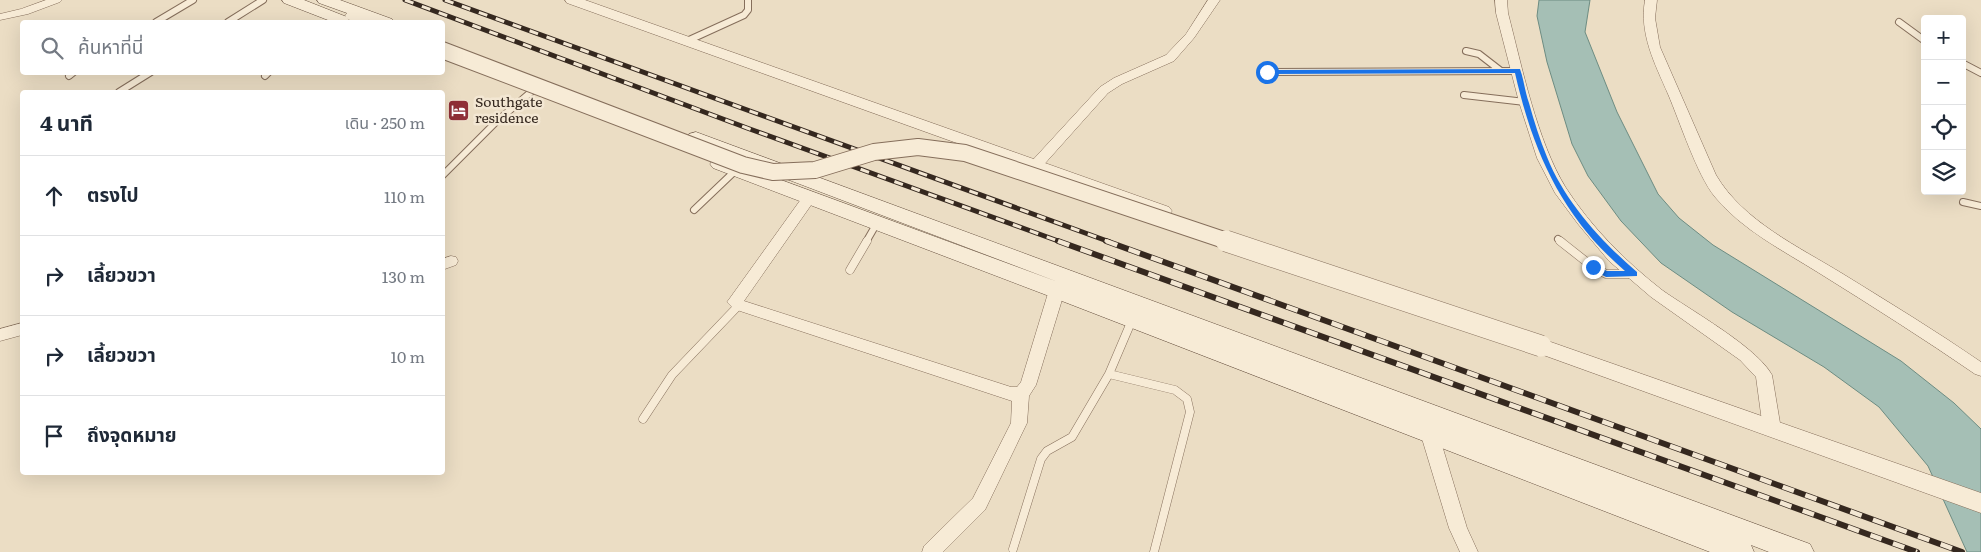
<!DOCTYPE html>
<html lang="th">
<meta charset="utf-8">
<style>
body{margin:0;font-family:Literata,"Noto Sans Thai",serif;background:#f6f6f7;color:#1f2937}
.controls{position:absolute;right:15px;top:15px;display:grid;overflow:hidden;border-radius:5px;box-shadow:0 5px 20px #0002}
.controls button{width:45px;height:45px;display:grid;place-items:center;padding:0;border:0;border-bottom:1px solid #e0e1e3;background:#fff;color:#1f2937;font:25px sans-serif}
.stop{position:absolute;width:15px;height:15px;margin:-11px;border:4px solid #1a73e8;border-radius:50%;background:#fff}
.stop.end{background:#1a73e8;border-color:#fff;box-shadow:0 1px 5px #0008}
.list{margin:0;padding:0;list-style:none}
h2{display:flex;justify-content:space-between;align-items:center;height:65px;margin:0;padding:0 20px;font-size:21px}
h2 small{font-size:16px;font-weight:400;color:#747a83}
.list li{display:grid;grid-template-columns:32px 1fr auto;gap:15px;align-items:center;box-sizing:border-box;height:80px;padding:0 20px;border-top:1px solid #e0e1e3}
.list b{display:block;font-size:19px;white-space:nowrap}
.list em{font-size:16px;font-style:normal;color:#747a83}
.icon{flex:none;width:28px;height:28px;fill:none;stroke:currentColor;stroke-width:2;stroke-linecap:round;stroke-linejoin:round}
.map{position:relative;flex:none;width:1981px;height:552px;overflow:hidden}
.search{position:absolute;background:#fff;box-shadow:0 5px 20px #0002;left:20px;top:20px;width:425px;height:55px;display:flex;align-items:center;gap:12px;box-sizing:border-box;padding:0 18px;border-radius:5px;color:#747a83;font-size:19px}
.panel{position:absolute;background:#fff;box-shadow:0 5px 20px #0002;left:20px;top:90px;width:425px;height:385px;border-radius:5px}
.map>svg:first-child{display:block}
.water{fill:#a5bfb5;stroke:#6d8c82}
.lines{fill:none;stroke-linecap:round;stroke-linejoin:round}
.service-far1-casing{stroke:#856e5b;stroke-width:8}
.service-casing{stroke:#856e5b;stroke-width:9}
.minor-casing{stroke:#856e5b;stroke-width:1}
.tertiary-casing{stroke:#856e5b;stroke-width:1}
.secondary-casing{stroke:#66503f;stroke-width:1}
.service-far1{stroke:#f7ebd6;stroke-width:6}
.service{stroke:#f7ebd6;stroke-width:8}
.minor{fill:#f7ebd6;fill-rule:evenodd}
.tertiary{fill:#f7ebd6;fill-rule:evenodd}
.secondary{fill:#f7ebd6;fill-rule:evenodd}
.rail-far1-casing{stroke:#35281f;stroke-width:5}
.rail-casing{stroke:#35281f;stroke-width:6}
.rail-far1{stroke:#f3e7d3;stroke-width:3;stroke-dasharray:9;stroke-linecap:butt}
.rail{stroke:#f3e7d3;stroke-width:4.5;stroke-dasharray:12;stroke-linecap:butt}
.tertiary-bridge-far1-casing{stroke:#856e5b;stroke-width:18;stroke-linecap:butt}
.tertiary-bridge-casing{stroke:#856e5b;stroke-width:22;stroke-linecap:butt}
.tertiary-bridge-far1{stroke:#f7ebd6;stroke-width:16}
.tertiary-bridge{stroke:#f7ebd6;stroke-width:21}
.route{fill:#1a73e8}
.labels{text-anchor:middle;stroke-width:5;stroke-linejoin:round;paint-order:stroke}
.poi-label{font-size:14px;fill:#35281f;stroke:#f3e7d3;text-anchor:start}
</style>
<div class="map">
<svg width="1981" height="552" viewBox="0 0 1981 552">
<rect width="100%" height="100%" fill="#ebddc4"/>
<!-- water -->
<path class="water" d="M1539,0H1590L1585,32L1617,112L1658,194L1679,218L1713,245L1901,361L1954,403L1981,429V552H1967L1928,466L1879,407L1824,367L1732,312L1661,263L1621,221L1588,176L1572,144L1547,62L1537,16Z"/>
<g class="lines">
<defs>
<path id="service-far1" d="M156,22L193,0
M228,22L263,0
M1899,22L1925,41
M687,41L744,15L748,10V0
M1466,51L1479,54L1501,71
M1962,63L1981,73
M1267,72L1518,71
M69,76L74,72
M265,76L269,72
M119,92L151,72
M1464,95L1525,102
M442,176L496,122L531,92
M1963,202L1981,206
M694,210L736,170
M1558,239L1562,242
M866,242L877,223"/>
<path id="service" d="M1560,241L1593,267L1606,274H1634
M850,270L867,241
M1109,374L1175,390L1187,399L1190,412L1154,552
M643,419L672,375L739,305
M1013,549L1041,459L1047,451L1072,437L1109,374L1132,320"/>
<path id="minor" d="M46,0H62L60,2L28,14L0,20V14L21,9Z
M1208,0H1220L1194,38L1174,61L1122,84L1108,93L1040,169H1030L1028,166L1030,163L1100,87L1114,78L1166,55L1186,34Z
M1495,0H1507L1508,13C1522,67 1537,141 1566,188C1591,227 1626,262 1662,290C1690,310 1757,347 1772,375L1781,429L1778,434L1772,436L1766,434L1763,429L1756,377L1740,360L1651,297L1609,261L1578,224L1555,193L1537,158L1519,102L1496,13Z
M1645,0H1657L1655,18L1660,47L1716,175C1743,221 1799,247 1843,274C1890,303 1936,331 1981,362V376L1975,374C1924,339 1872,306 1819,273C1784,251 1742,230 1715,197C1697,175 1680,122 1668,94C1655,64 1639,34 1645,0Z
M809,193L814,195L816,198L744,301L1011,387H1017L1021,382L1049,290L1052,286L1057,284L1062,286L1065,290L1036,385L1029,396L1027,423L985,510L943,552H922L924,546L973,498L1011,423L1012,401L734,309L727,302L730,298L804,195Z
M451,256L456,257L458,261L456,265L442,270V259Z
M22,323V335L0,341V329Z
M1429,425L1435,427L1438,432L1467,528L1478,552H1460L1449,528L1420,432L1423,427Z"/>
<path id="tertiary" d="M565,0H585L1169,207L1172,211L1169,215L1163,217L1157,215L567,3Z
M352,12L375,19L377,22C367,23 352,25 345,16L347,13Z
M1528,334L1981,493V513L1521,347L1518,342L1521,337Z"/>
<path id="secondary" d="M282,0H304L347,17L349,20L347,22H333L284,3Z
M317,0H340L392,19L394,22H372L319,3Z
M696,132L1810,544L1814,552H1769L1751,545L1754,552H1710L1049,296L713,168L710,164L713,160L720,158L727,160L1058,282L689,142L687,138L689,134Z"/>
</defs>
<!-- service-far1 casing -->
<use href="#service-far1" class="service-far1-casing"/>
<!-- service casing -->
<use href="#service" class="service-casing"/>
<!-- minor casing -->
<use href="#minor" class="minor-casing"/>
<!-- tertiary casing -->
<use href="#tertiary" class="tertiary-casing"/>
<!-- secondary casing -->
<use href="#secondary" class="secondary-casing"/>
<!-- service-far1 -->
<use href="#service-far1" class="service-far1"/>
<!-- service -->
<use href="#service" class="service"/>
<!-- minor -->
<use href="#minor" class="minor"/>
<!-- tertiary -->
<use href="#tertiary" class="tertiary"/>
<!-- secondary -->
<use href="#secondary" class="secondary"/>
<defs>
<path id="rail-far1" d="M405,0L747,128L1061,242
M445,0L1110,242"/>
<path id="rail" d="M1058,241L1917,552
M1106,241L1962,552"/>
</defs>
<!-- rail-far1 casing -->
<use href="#rail-far1" class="rail-far1-casing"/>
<!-- rail casing -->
<use href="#rail" class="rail-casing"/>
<!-- rail-far1 -->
<use href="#rail-far1" class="rail-far1"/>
<!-- rail -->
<use href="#rail" class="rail"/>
<defs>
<path id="tertiary-bridge-far1" d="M442,50L743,165L773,172L815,170L874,152L918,147L965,153L1230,242"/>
<path id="tertiary-bridge" d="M1226,241L1541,346"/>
</defs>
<!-- tertiary-bridge-far1 casing -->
<use href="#tertiary-bridge-far1" class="tertiary-bridge-far1-casing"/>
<!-- tertiary-bridge casing -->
<use href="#tertiary-bridge" class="tertiary-bridge-casing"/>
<!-- tertiary-bridge-far1 -->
<use href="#tertiary-bridge-far1" class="tertiary-bridge-far1"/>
<!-- tertiary-bridge -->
<use href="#tertiary-bridge" class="tertiary-bridge"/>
</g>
<!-- route -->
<path class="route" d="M1520,69C1524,80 1525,92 1529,103C1534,121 1540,140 1547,157C1565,202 1601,241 1637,272V276L1606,277L1591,269V265L1593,264L1607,271H1625C1562,217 1533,152 1515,73L1267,74L1263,72L1267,70Z"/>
<!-- icons -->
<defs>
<symbol id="hotel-square" viewBox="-11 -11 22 22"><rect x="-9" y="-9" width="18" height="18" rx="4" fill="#902f37" stroke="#f3e7d3"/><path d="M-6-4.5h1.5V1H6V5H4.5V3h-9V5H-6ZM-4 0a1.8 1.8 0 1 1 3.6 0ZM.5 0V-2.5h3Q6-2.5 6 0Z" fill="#fff"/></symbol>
</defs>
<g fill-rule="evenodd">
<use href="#hotel-square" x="446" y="98" width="25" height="25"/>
</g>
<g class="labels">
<!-- poi labels -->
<g class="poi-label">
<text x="475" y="107">Southgate<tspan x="475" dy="16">residence</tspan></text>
</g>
</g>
</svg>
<div class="controls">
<button>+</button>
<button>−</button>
<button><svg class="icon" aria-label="locate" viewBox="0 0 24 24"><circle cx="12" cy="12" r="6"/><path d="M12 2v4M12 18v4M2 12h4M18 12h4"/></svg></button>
<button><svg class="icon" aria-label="layers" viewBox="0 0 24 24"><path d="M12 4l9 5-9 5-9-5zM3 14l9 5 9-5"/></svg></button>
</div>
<div class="stop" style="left:1267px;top:72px"></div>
<div class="stop end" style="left:1593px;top:267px"></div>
<div class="search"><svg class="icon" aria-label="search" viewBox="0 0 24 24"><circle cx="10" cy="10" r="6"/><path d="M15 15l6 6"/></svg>ค้นหาที่นี่</div>
<section class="panel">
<h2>4 นาที<small>เดิน · 250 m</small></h2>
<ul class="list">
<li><svg class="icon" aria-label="ahead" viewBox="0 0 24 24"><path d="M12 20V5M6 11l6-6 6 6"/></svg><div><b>ตรงไป</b></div><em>110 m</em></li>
<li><svg class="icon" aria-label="right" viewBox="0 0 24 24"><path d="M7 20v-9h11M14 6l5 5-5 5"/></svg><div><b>เลี้ยวขวา</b></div><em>130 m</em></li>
<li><svg class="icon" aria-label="right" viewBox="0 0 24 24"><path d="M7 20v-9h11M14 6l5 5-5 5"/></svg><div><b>เลี้ยวขวา</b></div><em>10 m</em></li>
<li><svg class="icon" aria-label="arrive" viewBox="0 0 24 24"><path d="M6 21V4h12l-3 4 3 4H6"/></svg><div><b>ถึงจุดหมาย</b></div></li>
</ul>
</section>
</div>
